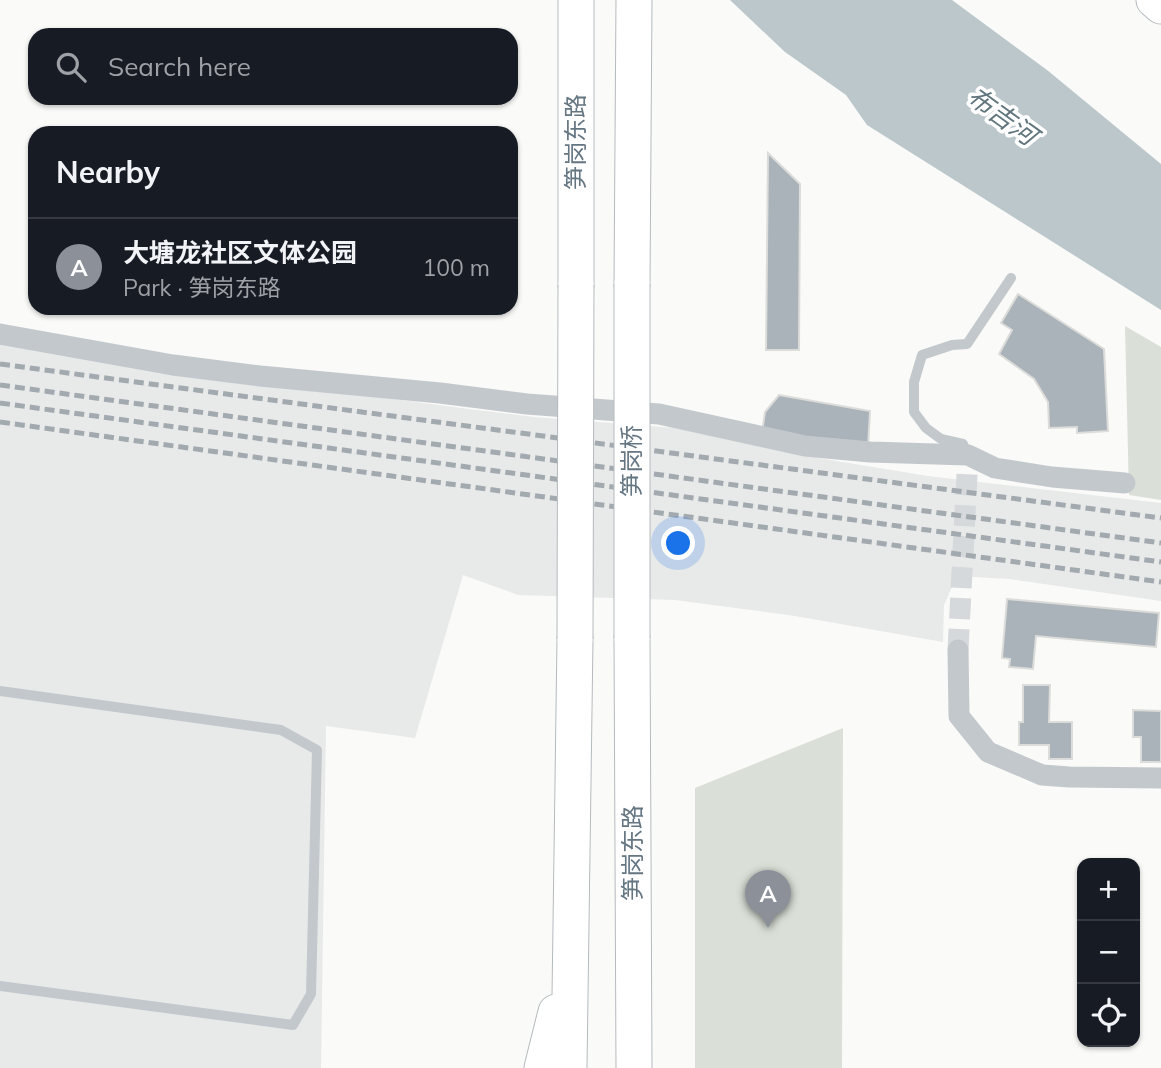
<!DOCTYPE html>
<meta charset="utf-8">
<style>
body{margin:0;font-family:Mulish,"Noto Sans SC",sans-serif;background:#242831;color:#f1f3f6}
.controls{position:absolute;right:21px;bottom:21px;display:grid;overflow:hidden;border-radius:14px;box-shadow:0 2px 5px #0004}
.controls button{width:63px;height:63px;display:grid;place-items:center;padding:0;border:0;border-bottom:2px solid #363941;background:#171b24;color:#f1f3f6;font:35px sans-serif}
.you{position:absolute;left:679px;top:544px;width:24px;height:24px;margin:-18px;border:5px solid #fff;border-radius:50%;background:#1a73e8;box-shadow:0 0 0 10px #1a73e833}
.badge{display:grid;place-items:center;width:46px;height:46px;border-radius:50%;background:#8c9099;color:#fff;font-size:23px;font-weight:700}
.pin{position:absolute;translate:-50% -58px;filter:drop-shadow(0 2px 4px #0008)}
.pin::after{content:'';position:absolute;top:37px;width:24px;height:21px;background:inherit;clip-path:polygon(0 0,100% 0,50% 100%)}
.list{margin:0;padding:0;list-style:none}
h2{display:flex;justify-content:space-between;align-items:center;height:91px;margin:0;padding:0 28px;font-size:30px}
h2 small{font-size:23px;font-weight:400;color:#9ea1a6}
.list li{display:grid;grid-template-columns:46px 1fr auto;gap:21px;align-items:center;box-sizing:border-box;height:98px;padding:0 28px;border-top:2px solid #363941}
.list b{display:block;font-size:26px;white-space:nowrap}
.list p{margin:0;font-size:23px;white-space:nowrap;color:#9ea1a6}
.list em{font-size:23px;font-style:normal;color:#9ea1a6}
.icon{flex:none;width:38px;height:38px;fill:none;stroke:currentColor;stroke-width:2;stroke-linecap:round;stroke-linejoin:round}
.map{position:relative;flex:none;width:1161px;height:1068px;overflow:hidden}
.search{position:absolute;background:#171b24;box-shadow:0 2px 5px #0004;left:28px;top:28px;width:490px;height:77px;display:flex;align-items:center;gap:18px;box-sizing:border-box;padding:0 24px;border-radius:21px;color:#9ea1a6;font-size:26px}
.panel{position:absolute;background:#171b24;box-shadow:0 2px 5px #0004;left:28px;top:126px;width:490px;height:189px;border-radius:21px}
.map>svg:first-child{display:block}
.built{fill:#e8e9e9}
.green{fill:#dadfd7}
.water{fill:#bbc7cb}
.building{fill:#aab3b9;stroke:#dcdcda;stroke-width:2}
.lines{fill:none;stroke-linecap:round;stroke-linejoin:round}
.minor-tunnel{stroke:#d5d9db;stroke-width:21;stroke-dasharray:21 10;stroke-linecap:butt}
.primary-casing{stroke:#b5babe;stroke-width:37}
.service{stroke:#c3c8cc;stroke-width:10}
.minor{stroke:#c3c8cc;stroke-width:21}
.primary{stroke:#fff;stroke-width:35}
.rail{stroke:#a2aab0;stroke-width:5;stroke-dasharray:10 5;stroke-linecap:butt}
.primary-bridge-casing{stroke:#b5babe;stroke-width:37;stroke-linecap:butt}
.primary-bridge{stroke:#fff;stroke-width:35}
.labels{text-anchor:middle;stroke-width:7;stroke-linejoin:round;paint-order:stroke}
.street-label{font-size:24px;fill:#657683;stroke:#fff}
.water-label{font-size:26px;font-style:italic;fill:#60757c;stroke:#fff}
</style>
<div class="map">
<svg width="1161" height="1068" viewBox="0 0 1161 1068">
<rect width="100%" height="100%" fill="#fafaf8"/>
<!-- built -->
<path class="built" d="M0,342L83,358L469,409L534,417L676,428L800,455L928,476L1161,503V601L1009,579L957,576L944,605L943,642L795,616L675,600L518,595L463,575L415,738L326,726L321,1068H0Z"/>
<!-- green -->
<path class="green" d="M1125,326L1161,347V500L1129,495Z
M843,728L842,1068H695V788Z"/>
<!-- water -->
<path class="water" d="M730,0H952L1047,70L1161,164V310L867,125L846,95L785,52Z"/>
<!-- building -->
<path class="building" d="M768,153L800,184L799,350H766Z
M1018,294L1104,349L1108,431L1077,433V427L1049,428L1048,402L1034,379L999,354L1012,330L1001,323Z
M779,395L870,411L868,447L762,432L765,412Z
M1007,599L1159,613L1156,647L1036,636L1033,669L1009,667L1010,659L1002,658Z
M1023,685H1050L1049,722H1072V759H1049V745H1019V722H1023Z
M1133,710L1161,711V762H1141V737H1133Z"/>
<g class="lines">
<!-- minor-tunnel -->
<path class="minor-tunnel" d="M958,650L968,455"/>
<defs>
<path id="primary" d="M576,0V285
M1154,0L1161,6
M632,284L634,0
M632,638L634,1068
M542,1068L556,1012
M569,1068L575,639"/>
</defs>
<!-- primary casing -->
<use href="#primary" class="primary-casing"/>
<!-- service -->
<path class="service" d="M968,455L963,444L941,439L926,428L914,412V382L922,355L952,345L967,344L1011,278
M0,691L281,730L317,750L311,994L293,1025L0,986"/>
<!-- minor -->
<path class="minor" d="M0,334L173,365L260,376L440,393L527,404L659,414L805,446L870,452L968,455L995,468L1052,477L1125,483
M958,650L959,716L988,752L1042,775L1069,777L1161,778"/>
<!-- primary -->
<use href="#primary" class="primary"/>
<!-- rail -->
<path class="rail" d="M0,364L1161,518
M0,385L1161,543
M0,403L1161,562
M0,422L1161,582"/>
<defs>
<path id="primary-bridge" d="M632,638V284
M575,639L576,285"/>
</defs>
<!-- primary-bridge casing -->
<use href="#primary-bridge" class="primary-bridge-casing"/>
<!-- primary-bridge -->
<use href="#primary-bridge" class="primary-bridge"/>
</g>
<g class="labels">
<!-- street labels -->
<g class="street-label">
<text transform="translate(576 142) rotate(-90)" y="8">笋岗东路</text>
<text transform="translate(632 461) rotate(-90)" y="8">笋岗桥</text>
<text transform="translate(633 853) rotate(-90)" y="8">笋岗东路</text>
</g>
<!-- water labels -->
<g class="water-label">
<text transform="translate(1002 116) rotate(36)" y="9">布吉河</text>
</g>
</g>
</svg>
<div class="controls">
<button>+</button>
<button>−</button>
<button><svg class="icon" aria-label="locate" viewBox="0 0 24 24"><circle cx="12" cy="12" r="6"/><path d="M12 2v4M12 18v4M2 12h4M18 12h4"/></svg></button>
</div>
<div class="you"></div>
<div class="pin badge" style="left:768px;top:928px">A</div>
<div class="search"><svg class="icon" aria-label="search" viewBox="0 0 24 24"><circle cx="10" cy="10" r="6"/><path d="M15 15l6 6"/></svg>Search here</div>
<section class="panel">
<h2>Nearby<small></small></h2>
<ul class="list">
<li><span class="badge">A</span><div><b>大塘龙社区文体公园</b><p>Park · 笋岗东路</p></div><em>100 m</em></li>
</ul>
</section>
</div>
